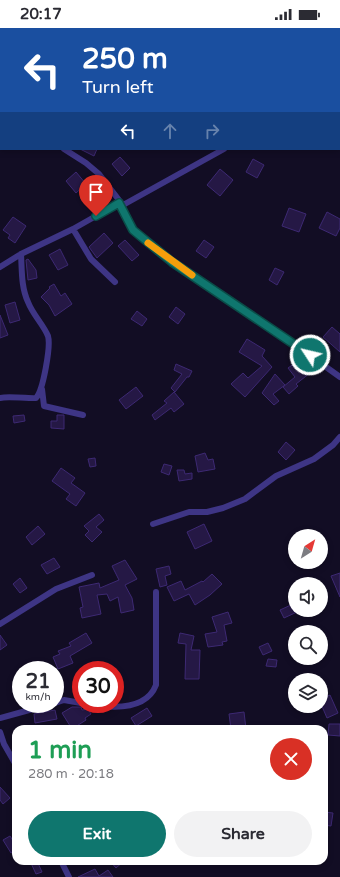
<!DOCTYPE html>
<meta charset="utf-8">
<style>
:root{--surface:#fff;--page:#f2f2f3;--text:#2b2b33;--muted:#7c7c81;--accent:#0f766e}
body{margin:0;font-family:"Varela Round",sans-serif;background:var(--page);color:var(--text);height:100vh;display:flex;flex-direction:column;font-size:15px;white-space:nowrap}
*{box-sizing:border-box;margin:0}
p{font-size:13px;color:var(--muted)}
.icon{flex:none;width:22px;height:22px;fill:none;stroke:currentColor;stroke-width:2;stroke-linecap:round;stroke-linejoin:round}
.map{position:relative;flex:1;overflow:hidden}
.details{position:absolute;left:12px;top:697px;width:316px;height:140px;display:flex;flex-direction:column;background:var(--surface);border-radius:12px;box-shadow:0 2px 6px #0003}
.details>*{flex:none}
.hud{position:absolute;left:0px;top:0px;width:340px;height:122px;box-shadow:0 2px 6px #0003;background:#1a4fa0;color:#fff;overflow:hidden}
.needle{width:26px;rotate:37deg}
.buttons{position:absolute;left:288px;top:501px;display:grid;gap:8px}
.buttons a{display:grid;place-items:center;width:40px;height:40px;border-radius:50%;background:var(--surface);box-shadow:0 2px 6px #0003;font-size:20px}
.speed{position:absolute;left:12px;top:633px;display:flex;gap:8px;font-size:20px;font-weight:700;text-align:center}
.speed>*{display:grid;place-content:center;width:52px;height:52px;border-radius:50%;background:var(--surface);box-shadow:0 2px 6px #0003;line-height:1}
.speed small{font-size:10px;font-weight:400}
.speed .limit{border:6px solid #d22;background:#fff;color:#111}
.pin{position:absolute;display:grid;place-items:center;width:34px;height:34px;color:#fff;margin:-41px -17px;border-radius:50% 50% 50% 0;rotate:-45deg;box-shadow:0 0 4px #0007}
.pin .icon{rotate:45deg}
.me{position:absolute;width:44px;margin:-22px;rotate:305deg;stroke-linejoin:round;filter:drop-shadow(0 0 3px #0008)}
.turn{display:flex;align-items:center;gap:14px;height:84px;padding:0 16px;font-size:18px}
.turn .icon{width:52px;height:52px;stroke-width:2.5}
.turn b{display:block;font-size:28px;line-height:34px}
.lanes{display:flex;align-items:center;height:38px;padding:0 16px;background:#0003;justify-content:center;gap:20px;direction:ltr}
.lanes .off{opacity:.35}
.round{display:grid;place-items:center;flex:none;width:42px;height:42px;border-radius:21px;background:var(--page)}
.overview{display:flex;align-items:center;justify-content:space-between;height:68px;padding:0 16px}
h1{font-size:24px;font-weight:700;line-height:30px;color:#1e9e55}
.button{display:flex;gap:8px;margin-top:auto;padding:8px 16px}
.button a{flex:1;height:46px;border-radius:24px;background:var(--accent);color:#fff;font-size:16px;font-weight:700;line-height:46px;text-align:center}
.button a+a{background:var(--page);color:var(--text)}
.status{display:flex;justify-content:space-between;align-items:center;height:28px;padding:0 20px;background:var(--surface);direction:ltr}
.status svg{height:11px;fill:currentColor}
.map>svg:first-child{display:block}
.building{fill:#251845;stroke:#3d2973}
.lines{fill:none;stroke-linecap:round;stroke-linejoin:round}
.minor{stroke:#3e3585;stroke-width:6}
.route-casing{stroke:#0a4d48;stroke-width:10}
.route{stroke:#0f766e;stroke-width:7}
.slow{stroke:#f59e0b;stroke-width:7}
</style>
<div class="status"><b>20:17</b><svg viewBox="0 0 49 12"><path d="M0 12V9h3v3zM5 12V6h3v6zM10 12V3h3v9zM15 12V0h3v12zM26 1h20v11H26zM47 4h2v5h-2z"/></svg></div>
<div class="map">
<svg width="340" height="849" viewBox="0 0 340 849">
<rect width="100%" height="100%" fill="#120d24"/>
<path class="building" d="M 80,121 L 97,121 L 94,128 Z
M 120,129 L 130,140 L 122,148 L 112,136 Z
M 253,131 L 264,137 L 257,150 L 246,144 Z
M 220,141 L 233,152 L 220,168 L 207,157 Z
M 76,144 L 86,156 L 76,165 L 66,153 Z
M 289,180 L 306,186 L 299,204 L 282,198 Z
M 327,184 L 340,191 L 340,200 L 336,208 L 319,200 Z
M 13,189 L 26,198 L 15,215 L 8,210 L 10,207 L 3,202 Z
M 104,205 L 113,215 L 97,230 L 89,219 Z
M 125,212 L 139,227 L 132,233 L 118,218 Z
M 204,212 L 214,219 L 206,230 L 196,223 Z
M 60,221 L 68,237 L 58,242 L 49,227 Z
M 28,231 L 36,242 L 37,250 L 28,252 L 26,232 Z
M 275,240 L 284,244 L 277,257 L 269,252 Z
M 54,256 L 61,268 L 65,265 L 72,276 L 55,288 L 49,277 L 41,269 L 50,260 L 49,259 Z
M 15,274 L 20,292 L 10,295 L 5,277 Z
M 176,279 L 185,286 L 178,296 L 169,289 Z
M 137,283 L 147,291 L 142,298 L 131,291 Z
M 0,287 L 8,307 L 0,310 Z
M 332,299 L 340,306 L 340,324 L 323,309 Z
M 247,311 L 265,322 L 262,328 L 272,339 L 245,369 L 231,356 L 243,345 L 248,350 L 262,338 L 239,324 Z
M 299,332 L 310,345 L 296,356 L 298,358 L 289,366 L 283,359 L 295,349 L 288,340 Z
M 176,336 L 192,343 L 189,349 L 187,349 L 175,364 L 171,360 L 182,346 L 174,342 Z
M 275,346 L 285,357 L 273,366 L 279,373 L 274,377 L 262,365 Z
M 136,359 L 143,368 L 126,381 L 119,372 Z
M 174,364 L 184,376 L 174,384 L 171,380 L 155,392 L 152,387 L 167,375 L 164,373 Z
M 24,387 L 25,393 L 14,395 L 13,388 Z
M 57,387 L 64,387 L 64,401 L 51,400 L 51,393 L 57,393 Z
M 286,414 L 295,422 L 286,432 L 278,424 Z
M 205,425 L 208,432 L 213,431 L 215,441 L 198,444 L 195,428 Z
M 95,430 L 96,438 L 90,439 L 88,431 Z
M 164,436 L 172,438 L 169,447 L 161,444 Z
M 61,440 L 75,450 L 71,455 L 85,465 L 76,478 L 66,471 L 70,466 L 52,453 Z
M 177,442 L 184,442 L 185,446 L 192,445 L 192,451 L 179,453 Z
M 99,486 L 104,492 L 96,499 L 102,504 L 92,514 L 85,507 L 89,503 L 84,498 Z
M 204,496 L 212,513 L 195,521 L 187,504 Z
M 38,498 L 45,506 L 32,517 L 26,509 Z
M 54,530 L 60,539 L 47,546 L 41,537 Z
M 125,532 L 137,551 L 125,557 L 132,570 L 134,582 L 121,585 L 118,569 L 110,573 L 107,566 L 97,567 L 101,586 L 82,590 L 80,580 L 83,579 L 79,559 L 99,555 L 100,560 L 119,552 L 112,538 Z
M 169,538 L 171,546 L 165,548 L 167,557 L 160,559 L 156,541 Z
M 340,545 L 340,569 L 331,548 Z
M 212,546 L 222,556 L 210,567 L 195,577 L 189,566 L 174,573 L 167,559 L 181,553 L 185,562 L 202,553 L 203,554 Z
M 20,550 L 27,560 L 20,565 L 13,556 Z
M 293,576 L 297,584 L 284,590 L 280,582 Z
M 228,584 L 232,595 L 224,597 L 227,613 L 222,614 L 223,617 L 208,619 L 205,606 L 217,604 L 212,589 Z
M 86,605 L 92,615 L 70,628 L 73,635 L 58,641 L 53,629 L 60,626 L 58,623 L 71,618 L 69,615 Z
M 180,605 L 194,608 L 191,622 L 200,622 L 199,651 L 185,651 L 186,616 L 178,615 Z
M 0,607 L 7,617 L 0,622 Z
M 268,615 L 272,623 L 263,627 L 259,619 Z
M 268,631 L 277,632 L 276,639 L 266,638 Z
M 330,667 L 338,685 L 327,690 L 321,676 L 321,671 Z
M 72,679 L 81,679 L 82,682 L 88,681 L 91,686 L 85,690 L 86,692 L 72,701 L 62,685 Z
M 147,680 L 152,688 L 136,698 L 131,690 Z
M 55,682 L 57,691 L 35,695 L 34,686 Z
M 244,684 L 246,701 L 231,701 L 229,686 Z
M 329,696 L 340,696 L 340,708 L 328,707 Z
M 0,759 L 10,770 L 3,776 L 0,772 Z
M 324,784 L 333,785 L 331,798 L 324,797 Z
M 10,808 L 16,817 L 16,822 L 11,825 L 3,812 Z
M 30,833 L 37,833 L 42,844 L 36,846 Z
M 110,833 L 124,833 L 116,840 Z
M 95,841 L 99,848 L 108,842 L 113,849 L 78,849 Z"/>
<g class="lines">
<path class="minor" d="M 339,79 L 340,78
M 0,84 L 1,84
M 64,121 L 86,135 L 99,146 L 122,176
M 119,175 L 133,202 L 150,217 L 172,234 L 266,296 L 340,349
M 73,201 L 91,231 L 115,254
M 0,239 L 21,226 L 73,201 L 119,175 L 123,177 L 224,121
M 42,361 L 44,378 L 83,387
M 0,370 C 8,368 34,371 36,370 C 43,363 51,318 48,308 C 43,296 33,287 28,274 C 21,259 22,242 21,226
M 153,496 L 189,484 L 207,484 L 223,480 L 245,471 L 276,448 L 314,431 L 333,417 L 340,409
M 0,596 L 56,561 L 92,547
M 55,675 L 64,672 L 81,675
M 88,676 C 110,680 146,683 156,657 L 156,564
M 0,690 L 51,676
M 0,704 L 4,716 L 16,737
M 61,833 L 69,849"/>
</g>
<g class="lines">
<g class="route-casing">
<path id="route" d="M 96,188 L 119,175 L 133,202 L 172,234 L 310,327"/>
</g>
<use href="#route" class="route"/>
<path class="slow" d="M 148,215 L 192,247"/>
</g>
</svg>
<div class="buttons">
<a><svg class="needle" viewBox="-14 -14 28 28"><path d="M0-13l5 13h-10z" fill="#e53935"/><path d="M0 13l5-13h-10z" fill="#7c7c81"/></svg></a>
<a><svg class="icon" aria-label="sound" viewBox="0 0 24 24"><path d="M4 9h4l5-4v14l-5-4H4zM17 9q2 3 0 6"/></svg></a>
<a><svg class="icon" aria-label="search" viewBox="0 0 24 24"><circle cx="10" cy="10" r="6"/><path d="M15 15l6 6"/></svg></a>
<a><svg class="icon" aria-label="layers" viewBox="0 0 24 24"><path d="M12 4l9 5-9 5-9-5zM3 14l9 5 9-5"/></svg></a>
</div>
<div class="speed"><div>21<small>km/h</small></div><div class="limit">30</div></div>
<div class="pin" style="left:96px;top:188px;background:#d93025"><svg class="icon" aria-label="arrive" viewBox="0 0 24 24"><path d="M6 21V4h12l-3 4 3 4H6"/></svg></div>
<svg class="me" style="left:310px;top:327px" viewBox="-20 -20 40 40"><circle r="17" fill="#0f766e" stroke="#fff" stroke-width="3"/><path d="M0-11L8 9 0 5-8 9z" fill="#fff"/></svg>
<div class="hud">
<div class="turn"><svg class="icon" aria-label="left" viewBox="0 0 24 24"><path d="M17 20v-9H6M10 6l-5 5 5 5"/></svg><div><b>250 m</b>Turn left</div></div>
<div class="lanes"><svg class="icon" aria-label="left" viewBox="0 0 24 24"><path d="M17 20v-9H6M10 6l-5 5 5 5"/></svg><svg class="icon off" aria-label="ahead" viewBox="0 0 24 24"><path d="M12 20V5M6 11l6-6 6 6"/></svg><svg class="icon off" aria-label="right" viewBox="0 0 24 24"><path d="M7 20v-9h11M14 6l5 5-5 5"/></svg></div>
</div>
<section class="details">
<div class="overview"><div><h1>1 min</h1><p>280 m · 20:18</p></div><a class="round" style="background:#d93025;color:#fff"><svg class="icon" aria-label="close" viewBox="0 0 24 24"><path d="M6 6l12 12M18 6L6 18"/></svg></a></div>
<div class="button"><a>Exit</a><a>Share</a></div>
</section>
</div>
